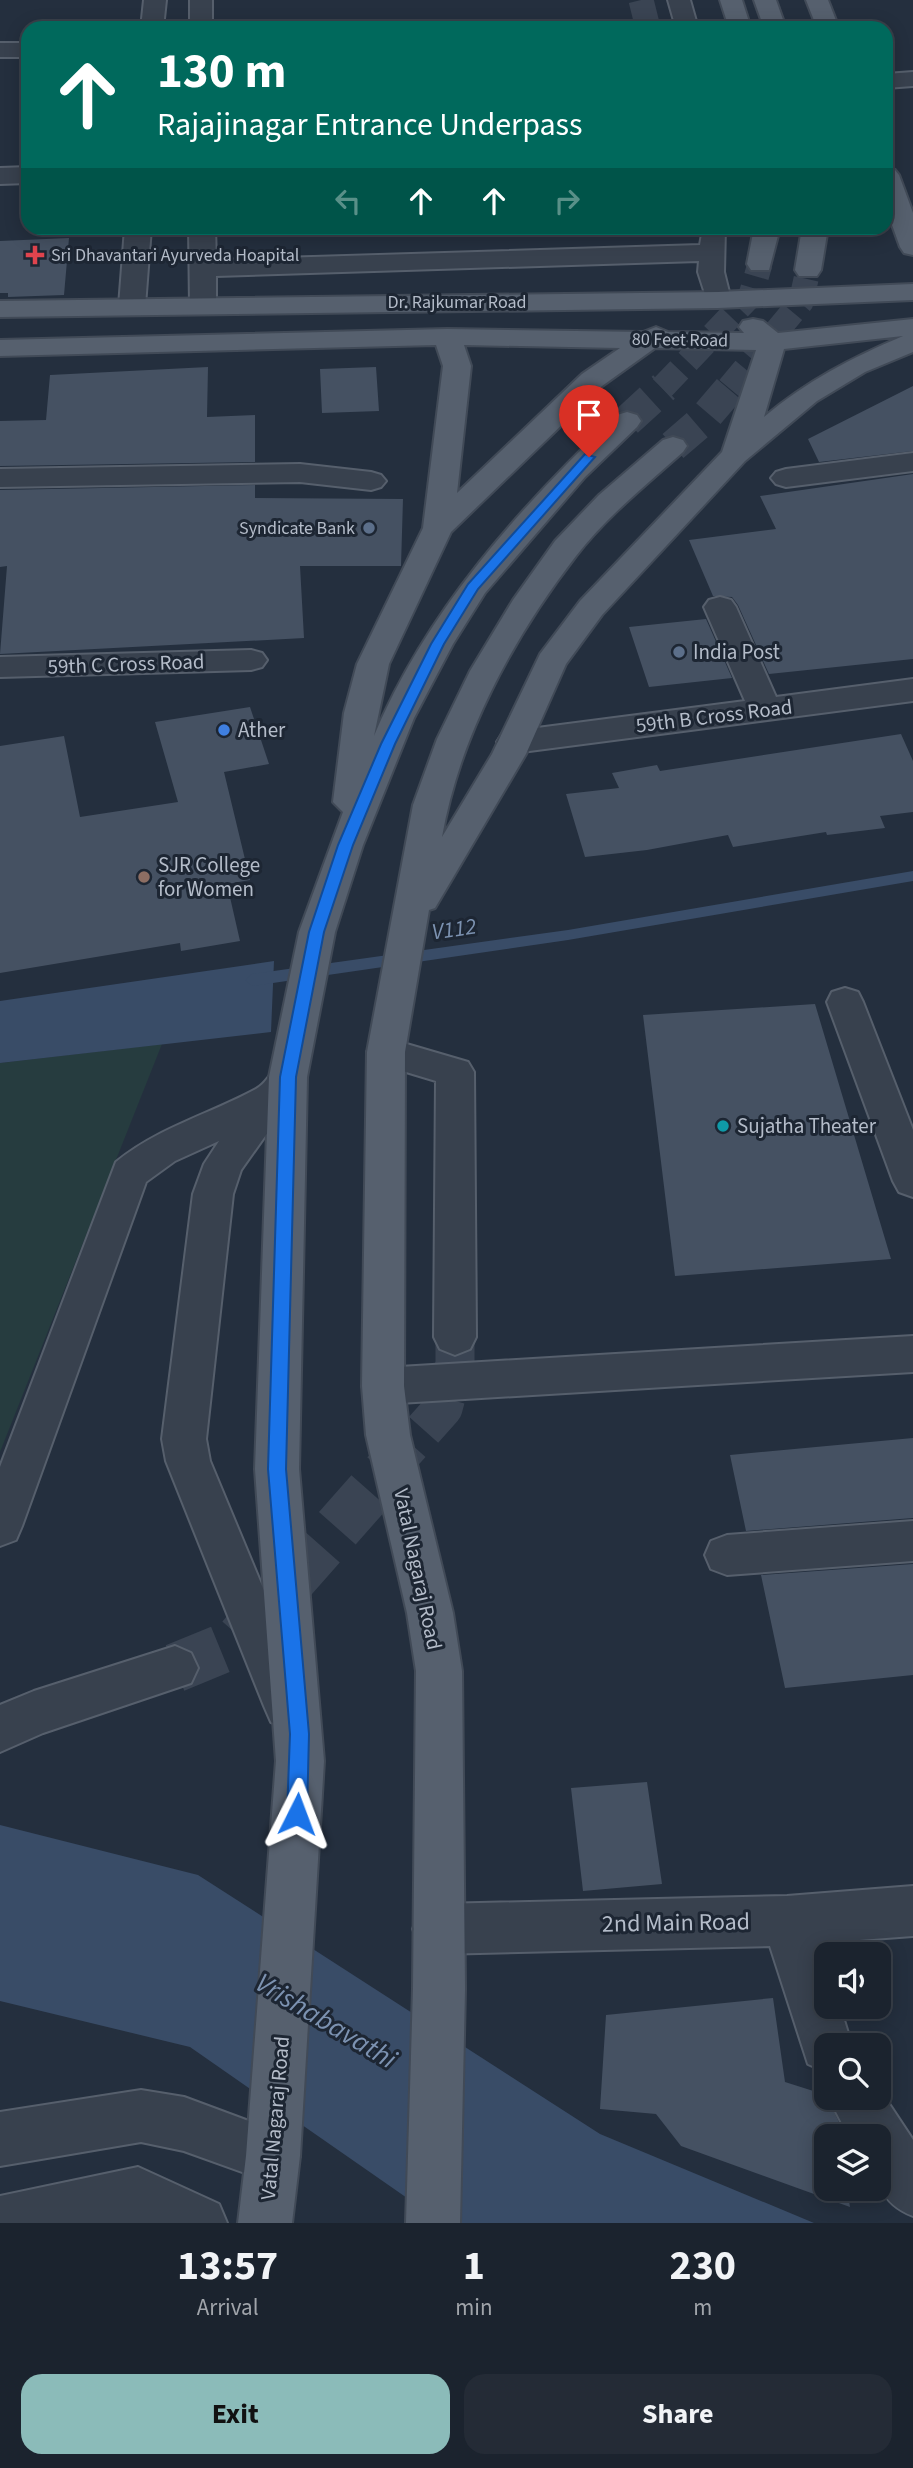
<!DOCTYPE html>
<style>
:root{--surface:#1b232e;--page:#242b36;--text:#f1f3f6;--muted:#a0a4aa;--line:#39404a;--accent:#8bbbb9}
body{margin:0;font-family:"Source Sans 3",sans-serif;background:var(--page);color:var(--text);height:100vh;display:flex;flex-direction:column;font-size:26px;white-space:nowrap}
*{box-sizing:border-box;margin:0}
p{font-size:23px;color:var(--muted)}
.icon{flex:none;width:38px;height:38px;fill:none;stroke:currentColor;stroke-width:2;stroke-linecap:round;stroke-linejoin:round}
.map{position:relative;height:2223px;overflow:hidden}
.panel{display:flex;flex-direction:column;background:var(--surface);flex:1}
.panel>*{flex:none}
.hud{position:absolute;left:21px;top:21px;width:872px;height:214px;border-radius:21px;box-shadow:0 4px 18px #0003,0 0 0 2px var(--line);background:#00695c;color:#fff;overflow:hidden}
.controls{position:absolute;left:814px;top:1942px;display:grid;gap:14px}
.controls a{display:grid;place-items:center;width:77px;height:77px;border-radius:14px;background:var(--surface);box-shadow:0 4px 18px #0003,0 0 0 2px var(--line);font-size:35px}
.pin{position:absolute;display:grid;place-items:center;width:60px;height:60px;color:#fff;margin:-72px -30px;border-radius:50% 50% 50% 0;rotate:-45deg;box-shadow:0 0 7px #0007}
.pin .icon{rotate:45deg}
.me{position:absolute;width:77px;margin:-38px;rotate:3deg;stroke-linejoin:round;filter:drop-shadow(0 0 5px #0008)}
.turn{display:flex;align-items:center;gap:24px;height:147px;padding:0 21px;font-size:32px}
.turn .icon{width:91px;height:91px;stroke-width:2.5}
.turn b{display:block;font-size:49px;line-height:60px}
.lanes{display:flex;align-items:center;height:66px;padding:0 21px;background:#0003;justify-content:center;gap:35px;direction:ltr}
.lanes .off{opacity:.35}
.eta{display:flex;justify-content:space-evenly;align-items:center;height:119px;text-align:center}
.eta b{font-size:42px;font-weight:700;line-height:49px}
.action{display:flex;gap:14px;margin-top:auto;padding:14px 21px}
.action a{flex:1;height:80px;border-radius:21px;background:var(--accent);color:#111;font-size:28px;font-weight:700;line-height:80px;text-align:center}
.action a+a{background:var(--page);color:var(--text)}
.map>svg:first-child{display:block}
.green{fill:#263c3f}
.water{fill:#394c67}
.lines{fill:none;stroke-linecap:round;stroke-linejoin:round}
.stream{fill:#394c67;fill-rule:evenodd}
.building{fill:#455162}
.minor-tunnel-far2{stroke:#3a4453;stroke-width:25;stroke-dasharray:25 12;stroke-linecap:butt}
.minor-tunnel-far1{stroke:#3a4453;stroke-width:39;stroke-dasharray:39 19;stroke-linecap:butt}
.minor-tunnel{stroke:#3a4453;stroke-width:49;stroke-dasharray:49 24;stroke-linecap:butt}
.major-tunnel-far1{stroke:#3a4453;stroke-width:25;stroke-dasharray:25 12;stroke-linecap:butt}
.major-tunnel{stroke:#3a4453;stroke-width:32;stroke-dasharray:32 16;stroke-linecap:butt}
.minor-casing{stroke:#565f6c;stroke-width:4}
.major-casing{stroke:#414a57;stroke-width:4}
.minor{fill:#38414e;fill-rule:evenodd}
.major{fill:#56606e;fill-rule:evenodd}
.route{fill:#1a73e8;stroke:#114b97;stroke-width:2}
.health-dot{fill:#e0444e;stroke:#1d2633;stroke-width:2.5}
.service-dot{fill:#5c6f8a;stroke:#1d2633;stroke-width:2.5}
.shop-dot{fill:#3f7fe0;stroke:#1d2633;stroke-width:2.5}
.education-dot{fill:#8d6e63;stroke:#1d2633;stroke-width:2.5}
.culture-dot{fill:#0f9aa8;stroke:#1d2633;stroke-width:2.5}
.labels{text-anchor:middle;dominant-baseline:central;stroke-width:6;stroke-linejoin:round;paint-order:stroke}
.far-poi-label{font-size:18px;fill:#b4bcc9;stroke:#1d2633;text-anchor:start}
.far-street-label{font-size:18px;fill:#b4bcc9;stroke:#1d2633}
.poi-label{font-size:21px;fill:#b4bcc9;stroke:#1d2633;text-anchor:start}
.street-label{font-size:21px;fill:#b4bcc9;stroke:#1d2633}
.water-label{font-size:23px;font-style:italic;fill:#7c92b1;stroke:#1d2633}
.near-street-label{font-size:24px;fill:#b4bcc9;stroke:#1d2633}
.near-water-label{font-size:28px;font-style:italic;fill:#7c92b1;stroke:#1d2633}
</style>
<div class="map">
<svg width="913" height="2223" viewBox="0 0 913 2223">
<rect width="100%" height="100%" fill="#242f3e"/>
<path class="green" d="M 162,1044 L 0,1452 L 0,1063 Z"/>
<path class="water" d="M 274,961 L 271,1032 L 0,1063 L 0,1001 Z
M 0,1825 L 198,1875 L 600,2134 L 814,2223 L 443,2223 L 190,2047 L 0,2001 Z"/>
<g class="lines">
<path class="stream" d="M 913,871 L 913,881 L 568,940 L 252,986 L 245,980 L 252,974 L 568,930 Z"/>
</g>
<path class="building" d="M 69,238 L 64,295 L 8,297 L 8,293 L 0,293 L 0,241 Z
M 208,367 L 207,417 L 255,415 L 255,462 L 0,466 L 0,421 L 46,420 L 50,375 Z
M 376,367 L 379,411 L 322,413 L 320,369 Z
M 913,386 L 913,451 L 819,462 L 808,439 Z
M 913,474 L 913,659 L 769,674 L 738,605 L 732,597 L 713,596 L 689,540 L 776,529 L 760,496 Z
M 255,485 L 255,498 L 403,499 L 401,566 L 300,566 L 304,638 L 0,654 L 7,566 L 0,567 L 0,490 Z
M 706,619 L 732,678 L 649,687 L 629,627 Z
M 250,707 L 269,764 L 224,772 L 250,880 L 227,884 L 240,941 L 181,951 L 180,943 L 0,973 L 0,746 L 64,736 L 80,817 L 178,802 L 155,722 Z
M 901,734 L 913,761 L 913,812 L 880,816 L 885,828 L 827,835 L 826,832 L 733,847 L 728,835 L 647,850 L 585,857 L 566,794 L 619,788 L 612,773 L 657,765 L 660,771 Z
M 815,1004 L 891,1259 L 675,1276 L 643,1015 Z
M 913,1438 L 913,1518 L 746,1531 L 730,1455 Z
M 913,1564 L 913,1675 L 785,1688 L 761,1575 Z
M 647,1782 L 662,1884 L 583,1891 L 571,1788 Z
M 773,1998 L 785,2082 L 826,2095 L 846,2137 L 826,2137 L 826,2189 L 847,2189 L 850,2207 L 681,2146 L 656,2114 L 600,2109 L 606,2015 Z"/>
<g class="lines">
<path class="minor-tunnel-far2" d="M 641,0 L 648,28"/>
<path class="minor-tunnel-far1" d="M 385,1473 L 443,1408 L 455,1364 L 455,1337"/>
<path class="minor-tunnel" d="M 175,1668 L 236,1643 L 387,1472"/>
<path class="major-tunnel-far1" d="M 662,388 L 751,295 L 760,264
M 729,388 L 801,302 L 808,270"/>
<path class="major-tunnel" d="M 627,421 L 664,387
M 673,446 L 702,421 L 731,387"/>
<g class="minor-casing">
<path id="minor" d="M 144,0 L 166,0 L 163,28 L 141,28 Z
M 190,0 L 212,0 L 212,28 L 190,28 Z
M 668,0 L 690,0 L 698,28 L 676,28 Z
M 0,43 L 28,43 L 28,57 L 0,57 Z
M 913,72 L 913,86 L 886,88 L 886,74 Z
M 28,167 L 28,183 L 0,184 L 0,168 Z
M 125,228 L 151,228 L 145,306 L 142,312 L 122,312 L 119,306 Z
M 189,228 L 215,228 L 216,260 L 700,245 L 703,228 L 725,228 L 724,272 L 731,300 L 727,306 L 709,306 L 698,272 L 699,261 L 216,276 L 216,305 L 213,311 L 193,311 L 190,305 Z
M 913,453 L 913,471 L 786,487 L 776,484 L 771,478 L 776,472 L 786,469 Z
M 300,464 L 371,472 L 381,475 L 386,481 L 381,487 L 371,490 L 300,482 L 0,487 L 0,469 Z
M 720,597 L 731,600 L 736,607 L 776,697 L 913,679 L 913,701 L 514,753 L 502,750 L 497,742 L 502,734 L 514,731 L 745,701 L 704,607 L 709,600 Z
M 251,650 L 262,653 L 267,660 L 262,667 L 251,670 L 0,677 L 0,657 Z
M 845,988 L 858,992 L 863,1002 L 913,1130 L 913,1197 L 899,1192 L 893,1181 L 827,1002 L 832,992 Z
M 386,1038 L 468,1062 L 474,1072 L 476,1337 L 470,1349 L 455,1355 L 440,1349 L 434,1337 L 436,1081 L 373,1062 L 367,1052 L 373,1042 Z
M 288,1062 L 301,1067 L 307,1077 L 241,1170 L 233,1194 L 206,1439 L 210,1461 L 312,1706 L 305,1722 L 288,1728 L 271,1722 L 264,1706 L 166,1461 L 162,1439 L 193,1194 L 204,1164 L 219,1141 L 175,1161 L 146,1182 L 22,1526 L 16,1540 L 0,1546 L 0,1467 L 116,1162 C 157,1128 210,1114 256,1089 C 270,1081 269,1069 288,1062 Z
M 913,1336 L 913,1372 L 383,1404 L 368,1399 L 362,1386 L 368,1373 L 383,1368 Z
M 913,1521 L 913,1561 L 727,1575 L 711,1569 L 705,1555 L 711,1541 L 727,1535 Z
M 175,1646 L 191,1653 L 198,1668 L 191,1683 L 43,1733 L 0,1752 L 0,1705 L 34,1691 Z
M 913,1886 L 913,1936 L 819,1943 L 826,1965 L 826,2007 L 840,2007 L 852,2046 L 826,2046 L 826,2072 L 808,2064 L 770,1946 L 438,1954 L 420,1947 L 413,1929 L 420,1911 L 438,1904 L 787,1896 Z
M 878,2087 L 913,2140 L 913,2216 C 873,2200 878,2174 878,2137 L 849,2137 L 829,2098 L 878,2098 Z
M 141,2090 L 184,2097 L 292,2137 L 300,2156 L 292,2175 L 273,2183 L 184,2151 L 141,2142 L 0,2166 L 0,2112 Z
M 138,2167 L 219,2204 L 227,2223 L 0,2223 L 0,2196 Z"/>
</g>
<g class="major-casing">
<path id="major" d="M 720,0 L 742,0 L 751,28 L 729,28 Z
M 754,0 L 776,0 L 786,28 L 764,28 Z
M 806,0 L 828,0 L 839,28 L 817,28 Z
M 886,167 L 895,170 L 899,175 L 913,213 L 913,255 L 904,253 L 900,247 L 886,208 Z
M 754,228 L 780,228 L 769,270 L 751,270 L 747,264 Z
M 802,228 L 828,228 L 821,270 L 817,276 L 799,276 L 795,270 Z
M 913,284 L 913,300 L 718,308 L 0,317 L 0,301 L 718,292 Z
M 753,319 L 763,321 L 778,333 L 913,319 L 913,352 L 865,372 L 817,401 L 745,461 L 602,615 L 566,664 L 526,754 L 435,908 L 429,910 L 405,1052 L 404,1386 L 410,1435 L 453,1613 L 462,1671 L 465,1989 L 460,2223 L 406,2223 L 413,1989 L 416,1671 L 407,1613 L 366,1435 L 362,1386 L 367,1052 L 413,805 L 437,739 L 470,671 L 513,600 L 555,541 L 599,495 L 663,440 L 673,437 L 683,440 L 687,446 L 683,452 C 646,485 606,517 576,556 C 514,636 459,737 442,837 L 492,754 L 540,654 L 580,601 L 722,452 L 756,350 L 655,348 L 602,386 L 451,532 L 389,664 L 374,736 C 427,610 519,508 617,415 L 627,412 L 637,415 L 641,421 L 637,427 L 585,477 L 485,593 L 453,644 L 414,718 L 363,845 L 335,932 L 307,1077 L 299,1469 L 324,1761 L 300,2156 L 292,2223 L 238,2223 L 246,2156 L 276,1761 L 255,1469 L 269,1077 L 299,932 L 343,812 L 333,802 L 344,713 L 357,664 L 423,528 L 443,366 L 436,345 L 0,356 L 0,340 L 447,329 L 643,332 L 656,327 L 668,332 L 744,333 L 739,327 L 743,321 ZM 903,336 C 851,358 807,381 764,417 L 784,349 ZM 464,345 L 620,348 L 582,374 L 457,493 L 471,366 Z"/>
</g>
<use href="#minor" class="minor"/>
<use href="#major" class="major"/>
</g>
<path class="route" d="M 585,454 L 595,457 L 478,589 L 444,644 L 395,744 L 353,845 L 324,932 L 296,1077 L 286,1469 L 309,1734 L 307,1814 L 304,1821 L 297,1824 L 290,1821 L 287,1814 L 290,1734 L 268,1469 L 280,1077 L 309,932 L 338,845 L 381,744 L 431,644 L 468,584 Z"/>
<path class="health-dot" d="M31.5 244.5h7v7h7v7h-7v7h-7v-7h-7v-7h7z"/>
<g class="service-dot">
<circle cx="369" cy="528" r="7"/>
<circle cx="679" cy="652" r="7"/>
</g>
<circle class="shop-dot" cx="224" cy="730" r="7"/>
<circle class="education-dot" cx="144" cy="877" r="7"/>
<circle class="culture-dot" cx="723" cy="1126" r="7"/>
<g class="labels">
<g class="far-poi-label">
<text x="51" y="255">Sri Dhavantari Ayurveda Hoapital</text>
<text x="355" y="528" text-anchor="end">Syndicate Bank</text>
</g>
<g class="far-street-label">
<text x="457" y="302">Dr. Rajkumar Road</text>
<text transform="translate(680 340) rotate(1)">80 Feet Road</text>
</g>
<g class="poi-label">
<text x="693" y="652">India Post</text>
<text x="238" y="730">Ather</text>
<text x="158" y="865">SJR College<tspan x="158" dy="24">for Women</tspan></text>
<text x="737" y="1126">Sujatha Theater</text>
</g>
<g class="street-label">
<text transform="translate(126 664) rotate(-2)">59th C Cross Road</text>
<text transform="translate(714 716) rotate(-7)">59th B Cross Road</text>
<text transform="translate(418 1569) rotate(78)">Vatal Nagaraj Road</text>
<text transform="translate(275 2118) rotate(-85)">Vatal Nagaraj Road</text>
</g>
<g class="water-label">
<text transform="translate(454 929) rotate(-8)">V112</text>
</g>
<g class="near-street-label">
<text transform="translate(676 1923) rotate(-1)">2nd Main Road</text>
</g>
<g class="near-water-label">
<text transform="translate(326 2021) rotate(31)">Vrishabavathi</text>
</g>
</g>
</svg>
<div class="controls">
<a><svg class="icon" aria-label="sound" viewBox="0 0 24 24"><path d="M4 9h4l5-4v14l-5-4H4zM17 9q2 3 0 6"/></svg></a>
<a><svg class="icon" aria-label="search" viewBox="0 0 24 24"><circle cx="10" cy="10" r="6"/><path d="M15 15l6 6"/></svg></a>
<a><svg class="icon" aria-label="layers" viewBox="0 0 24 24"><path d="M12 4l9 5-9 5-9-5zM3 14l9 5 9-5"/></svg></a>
</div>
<div class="pin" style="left:589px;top:457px;background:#d93025"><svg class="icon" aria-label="arrive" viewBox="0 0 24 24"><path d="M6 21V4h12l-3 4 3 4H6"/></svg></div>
<svg class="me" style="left:297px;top:1814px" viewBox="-20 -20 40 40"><path d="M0-17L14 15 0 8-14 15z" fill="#1a73e8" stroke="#fff" stroke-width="4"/></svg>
<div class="hud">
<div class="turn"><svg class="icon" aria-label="ahead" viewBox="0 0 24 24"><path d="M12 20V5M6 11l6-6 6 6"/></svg><div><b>130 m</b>Rajajinagar Entrance Underpass</div></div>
<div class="lanes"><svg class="icon off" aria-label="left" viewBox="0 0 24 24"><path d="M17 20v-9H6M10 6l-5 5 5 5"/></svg><svg class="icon" aria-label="ahead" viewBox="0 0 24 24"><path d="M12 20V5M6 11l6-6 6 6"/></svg><svg class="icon" aria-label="ahead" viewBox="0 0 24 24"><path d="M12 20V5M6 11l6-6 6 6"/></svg><svg class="icon off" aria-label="right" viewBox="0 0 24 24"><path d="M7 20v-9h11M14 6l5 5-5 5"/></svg></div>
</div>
</div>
<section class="panel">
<div class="eta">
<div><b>13:57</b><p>Arrival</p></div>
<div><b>1</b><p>min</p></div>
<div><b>230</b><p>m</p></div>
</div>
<div class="action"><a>Exit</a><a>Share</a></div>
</section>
